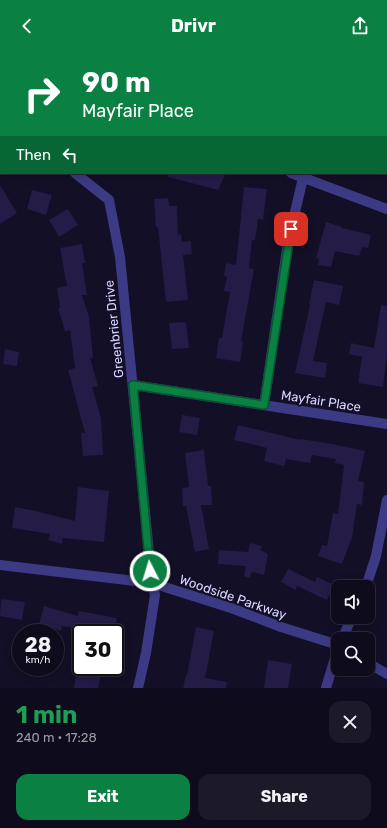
<!DOCTYPE html>
<meta charset="utf-8">
<style>
:root{--surface:#0e0b1c;--page:#1c1929;--text:#f1f3f6;--muted:#9b9ba3;--line:#2e2b3b;--accent:#0b8043}
body{margin:0;font-family:Rubik,sans-serif;background:var(--page);color:var(--text);height:100vh;display:flex;flex-direction:column;font-size:15px;white-space:nowrap}
*{box-sizing:border-box;margin:0}
p{font-size:13px;color:var(--muted)}
.icon{flex:none;width:22px;height:22px;fill:none;stroke:currentColor;stroke-width:2;stroke-linecap:round;stroke-linejoin:round}
.map{position:relative;height:636px;overflow:hidden}
.side{display:flex;flex-direction:column;background:var(--surface);flex:1}
.side>*{flex:none}
.guide{position:absolute;left:0px;top:0px;width:387px;height:122px;box-shadow:0 2px 10px #0003,0 0 0 1px var(--line);background:#0b8043;color:#fff;overflow:hidden}
.tools{position:absolute;left:331px;top:528px;display:grid;gap:8px}
.tools a{display:grid;place-items:center;width:44px;height:44px;border-radius:8px;background:var(--surface);box-shadow:0 2px 10px #0003,0 0 0 1px var(--line);font-size:20px}
.speed{position:absolute;left:12px;top:572px;display:flex;gap:8px;font-size:20px;font-weight:700;text-align:center}
.speed>*{display:grid;place-content:center;width:52px;height:52px;border-radius:50%;background:var(--surface);box-shadow:0 2px 10px #0003,0 0 0 1px var(--line);line-height:1}
.speed small{font-size:10px;font-weight:400}
.speed .limit{border:2px solid #111;border-radius:6px;background:#fff;color:#111}
.pin{position:absolute;display:grid;place-items:center;width:34px;height:34px;color:#fff;margin:-17px;border-radius:8px;box-shadow:0 2px 6px #0006}
.me{position:absolute;width:44px;margin:-22px;rotate:355deg;stroke-linejoin:round;filter:drop-shadow(0 0 3px #0008)}
.turn{display:flex;align-items:center;gap:14px;height:84px;padding:0 16px;font-size:18px}
.turn .icon{width:52px;height:52px;stroke-width:2.5}
.turn b{display:block;font-size:28px;line-height:34px}
.then{display:flex;align-items:center;height:38px;padding:0 16px;background:#0003;gap:8px;font-size:15px}
.round{display:grid;place-items:center;flex:none;width:42px;height:42px;border-radius:12px;background:var(--page)}
.summary{display:flex;align-items:center;justify-content:space-between;height:68px;padding:0 16px}
h1{font-size:24px;font-weight:700;line-height:30px;color:#1e9e55}
.button{display:flex;gap:8px;margin-top:auto;padding:8px 16px}
.button a{flex:1;height:46px;border-radius:12px;background:var(--accent);color:#fff;font-size:16px;font-weight:700;line-height:46px;text-align:center}
.button a+a{background:var(--page);color:var(--text)}
header{display:flex;justify-content:space-between;align-items:center;height:52px;padding:0 16px;background:var(--accent);color:#fff;font-size:18px;font-weight:700}
.map>svg:first-child{display:block}
.building{fill:#241b47}
.lines{fill:none;stroke-linecap:round;stroke-linejoin:round}
.street{stroke:#3d3a85;stroke-width:10}
.secondary{stroke:#6f6bff;stroke-width:10}
.route-casing{stroke:#07532c;stroke-width:10}
.route{stroke:#0b8043;stroke-width:7}
.labels{text-anchor:middle;dominant-baseline:central;stroke-width:4;stroke-linejoin:round;paint-order:stroke}
.street-label{font-size:13px;fill:#d9d4ff;stroke:#130f26}
</style>
<header><svg class="icon" aria-label="back" viewBox="0 0 24 24"><path d="M15 5l-7 7 7 7"/></svg>Drivr<svg class="icon" aria-label="share" viewBox="0 0 24 24"><path d="M12 15V3M7 8l5-5 5 5M5 13v7h14v-7"/></svg></header>
<div class="map">
<svg width="387" height="636" viewBox="0 0 387 636">
<rect width="100%" height="100%" fill="#130f26"/>
<path class="building" d="M 168,121 L 226,121 L 218,138 L 168,125 Z
M 0,133 L 17,161 L 0,172 Z
M 244,135 L 267,137 L 263,168 L 258,167 L 255,189 L 252,188 L 249,216 L 254,217 L 241,289 L 243,290 L 240,310 L 216,306 L 219,286 L 222,286 L 230,240 L 224,239 L 227,225 L 224,224 L 226,211 L 236,213 Z
M 32,138 L 52,143 L 46,163 L 27,157 Z
M 168,146 L 169,154 L 177,154 L 178,183 L 181,182 L 182,190 L 191,189 L 192,202 L 183,203 L 188,248 L 166,250 L 158,175 L 156,175 L 154,147 Z
M 68,157 L 78,173 L 59,185 L 49,168 Z
M 326,170 L 342,175 L 342,176 L 371,183 L 368,196 L 362,195 L 359,204 L 335,199 L 331,215 L 318,213 L 319,207 L 316,206 Z
M 82,192 L 85,211 L 82,211 L 87,243 L 82,243 L 89,265 L 93,306 L 90,306 L 98,334 L 92,335 L 101,366 L 103,403 L 83,404 L 81,381 L 85,381 L 68,318 L 75,316 L 70,278 L 65,280 L 58,256 L 60,256 L 57,236 L 67,234 L 60,196 Z
M 314,228 L 343,234 L 339,253 L 326,250 L 313,309 L 327,311 L 325,326 L 295,321 L 310,253 L 309,253 Z
M 381,253 L 387,254 L 387,301 L 383,335 L 358,331 L 362,305 L 349,302 L 351,291 L 374,296 Z
M 186,270 L 189,296 L 172,297 L 169,271 Z
M 5,297 L 19,300 L 17,314 L 3,312 Z
M 182,363 L 200,366 L 197,383 L 179,380 Z
M 238,373 L 300,388 L 301,387 L 332,392 L 365,399 L 358,429 L 364,430 L 362,453 L 357,452 L 352,485 L 342,512 L 318,504 L 322,493 L 327,494 L 333,461 L 338,462 L 344,413 L 335,411 L 336,407 L 312,403 L 310,411 L 286,407 L 284,414 L 264,409 L 267,396 L 234,388 Z
M 204,398 L 208,434 L 211,434 L 212,453 L 201,453 L 209,497 L 195,500 L 186,454 L 183,454 L 182,436 L 189,435 L 185,401 Z
M 78,435 L 109,439 L 104,490 L 63,486 L 62,492 L 48,488 L 50,482 L 12,476 L 15,455 L 31,458 L 75,469 Z
M 250,491 L 262,494 L 260,498 L 268,502 L 264,523 L 252,520 L 249,526 L 244,524 L 246,514 L 218,512 L 219,498 L 248,500 Z
M 288,517 L 315,530 L 317,525 L 334,533 L 327,548 L 297,534 L 296,538 L 281,530 Z
M 1,547 L 25,550 L 22,568 L 0,564 Z
M 44,554 L 78,564 L 79,559 L 117,566 L 114,581 L 102,581 L 62,574 L 61,579 L 39,572 Z
M 196,575 L 214,579 L 205,626 L 227,630 L 226,636 L 183,636 L 186,623 L 187,623 Z
M 268,608 L 292,612 L 288,636 L 264,636 Z
M 77,615 L 102,615 L 98,636 L 74,636 Z"/>
<g class="lines">
<path class="street" d="M 75,121 L 109,148 L 120,205 L 152,531 L 155,543 L 146,601 L 138,636
M 291,121 L 387,157
M 133,333 L 387,372
M 264,353 L 288,190 L 303,126
M 0,513 L 152,531 L 231,556 L 281,575 L 338,593
M 366,535 L 376,504 L 387,448
M 342,587 L 352,565
M 368,611 L 387,622
M 326,636 L 338,596"/>
<path class="secondary" d="M 96,1 L 97,0
M 0,96 L 1,95"/>
</g>
<g class="lines">
<g class="route-casing">
<path id="route" d="M 150,519 L 133,333 L 264,353 L 291,177"/>
</g>
<use href="#route" class="route"/>
</g>
<g class="labels">
<g class="street-label">
<text transform="translate(114 277) rotate(-96)">Greenbrier Drive</text>
<text transform="translate(321 349) rotate(9)">Mayfair Place</text>
<text transform="translate(233 545) rotate(19)">Woodside Parkway</text>
</g>
</g>
</svg>
<div class="tools">
<a><svg class="icon" aria-label="sound" viewBox="0 0 24 24"><path d="M4 9h4l5-4v14l-5-4H4zM17 9q2 3 0 6"/></svg></a>
<a><svg class="icon" aria-label="search" viewBox="0 0 24 24"><circle cx="10" cy="10" r="6"/><path d="M15 15l6 6"/></svg></a>
</div>
<div class="speed"><div>28<small>km/h</small></div><div class="limit">30</div></div>
<div class="pin" style="left:291px;top:177px;background:#d93025"><svg class="icon" aria-label="arrive" viewBox="0 0 24 24"><path d="M6 21V4h12l-3 4 3 4H6"/></svg></div>
<svg class="me" style="left:150px;top:519px" viewBox="-20 -20 40 40"><circle r="17" fill="#0b8043" stroke="#fff" stroke-width="3"/><path d="M0-11L8 9 0 5-8 9z" fill="#fff"/></svg>
<div class="guide">
<div class="turn"><svg class="icon" aria-label="right" viewBox="0 0 24 24"><path d="M7 20v-9h11M14 6l5 5-5 5"/></svg><div><b>90 m</b>Mayfair Place</div></div>
<div class="then">Then<svg class="icon" aria-label="left" viewBox="0 0 24 24"><path d="M17 20v-9H6M10 6l-5 5 5 5"/></svg></div>
</div>
</div>
<section class="side">
<div class="summary"><div><h1>1 min</h1><p>240 m · 17:28</p></div><a class="round"><svg class="icon" aria-label="close" viewBox="0 0 24 24"><path d="M6 6l12 12M18 6L6 18"/></svg></a></div>
<div class="button"><a>Exit</a><a>Share</a></div>
</section>
